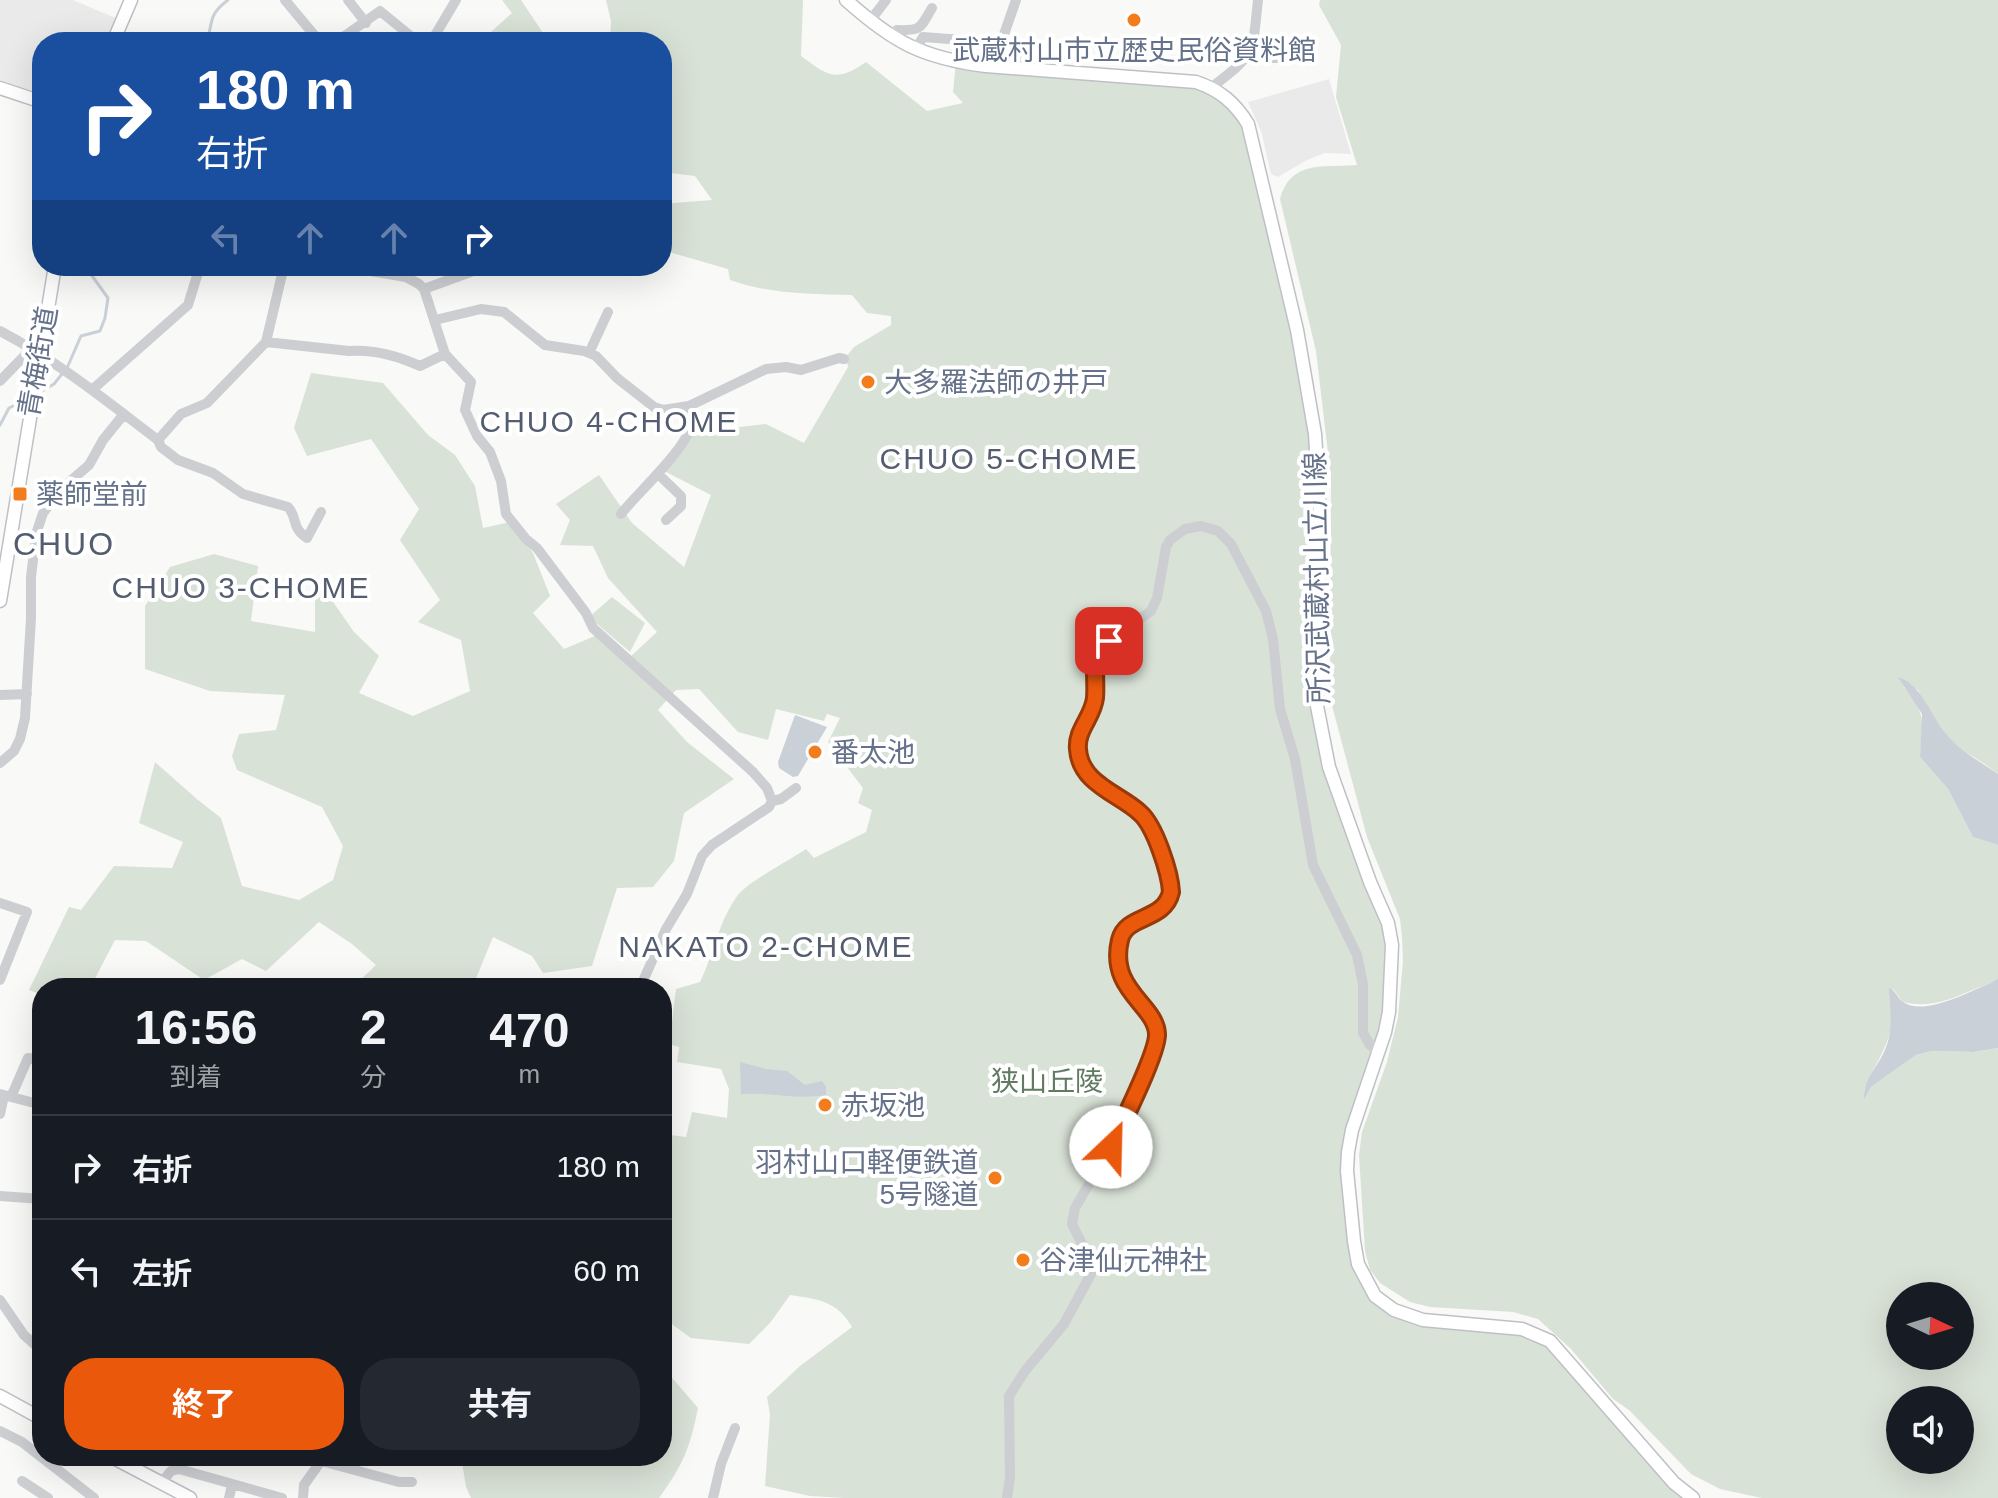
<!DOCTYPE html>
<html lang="ja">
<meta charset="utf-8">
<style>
:root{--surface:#171b24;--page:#242831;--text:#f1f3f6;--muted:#9ea1a6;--line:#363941;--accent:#ea580c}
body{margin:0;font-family:Arial,"Noto Sans JP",sans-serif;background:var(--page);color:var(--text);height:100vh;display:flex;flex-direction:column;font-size:30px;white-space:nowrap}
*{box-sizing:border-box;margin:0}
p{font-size:26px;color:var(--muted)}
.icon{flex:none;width:44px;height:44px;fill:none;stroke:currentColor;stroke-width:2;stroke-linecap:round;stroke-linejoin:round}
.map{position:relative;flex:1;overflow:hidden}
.side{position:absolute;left:32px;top:978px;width:640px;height:488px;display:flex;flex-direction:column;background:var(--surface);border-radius:32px;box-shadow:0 8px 32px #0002}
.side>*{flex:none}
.guide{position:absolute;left:32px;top:32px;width:640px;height:244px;border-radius:32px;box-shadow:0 8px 32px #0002;background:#1a4fa0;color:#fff;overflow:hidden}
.needle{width:52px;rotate:94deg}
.fabs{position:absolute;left:1886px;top:1282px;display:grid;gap:16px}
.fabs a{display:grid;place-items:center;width:88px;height:88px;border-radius:50%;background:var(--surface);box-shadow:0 8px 32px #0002;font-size:40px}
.pin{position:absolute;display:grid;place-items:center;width:68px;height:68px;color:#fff;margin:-34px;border-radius:16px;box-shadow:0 4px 12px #0006}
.me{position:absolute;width:88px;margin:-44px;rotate:24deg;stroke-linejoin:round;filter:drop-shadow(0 0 6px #0008)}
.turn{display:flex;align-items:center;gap:28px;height:168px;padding:0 32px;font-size:36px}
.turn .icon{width:104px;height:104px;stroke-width:2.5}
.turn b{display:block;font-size:56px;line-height:68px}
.lanes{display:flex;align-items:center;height:76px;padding:0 32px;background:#0003;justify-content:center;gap:40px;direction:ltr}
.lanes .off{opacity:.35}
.eta{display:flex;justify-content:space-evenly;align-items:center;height:136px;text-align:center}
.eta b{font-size:48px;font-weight:700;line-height:56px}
.action{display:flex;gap:16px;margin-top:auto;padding:16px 32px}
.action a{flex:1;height:92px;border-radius:32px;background:var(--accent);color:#fff;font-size:32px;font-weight:700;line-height:92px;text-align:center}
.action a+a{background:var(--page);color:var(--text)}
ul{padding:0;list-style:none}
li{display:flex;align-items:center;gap:24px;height:104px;padding:0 32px;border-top:2px solid var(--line)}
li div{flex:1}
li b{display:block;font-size:30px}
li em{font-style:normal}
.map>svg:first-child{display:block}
.built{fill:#eaeaea}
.green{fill:#d9e2d7;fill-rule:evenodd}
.water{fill:#c9d0d7}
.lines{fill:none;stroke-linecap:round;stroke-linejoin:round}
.stream{stroke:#c9d0d7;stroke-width:3}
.major-casing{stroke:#bec0c5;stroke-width:15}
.minor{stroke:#ccced2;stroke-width:10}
.major{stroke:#fff;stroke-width:12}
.route-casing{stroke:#983908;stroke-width:20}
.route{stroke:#ea580c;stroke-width:14}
.poi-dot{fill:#f37d1d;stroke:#fff;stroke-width:3}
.labels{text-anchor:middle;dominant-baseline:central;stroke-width:8;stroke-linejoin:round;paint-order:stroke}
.poi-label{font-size:28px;fill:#65728a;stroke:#fff;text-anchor:start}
.street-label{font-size:28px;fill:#65728a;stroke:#fff}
.park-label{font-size:28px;fill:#617b61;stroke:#fff}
.neighbourhood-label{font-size:30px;letter-spacing:2px;fill:#545d6f;stroke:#fff}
.quarter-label{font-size:32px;letter-spacing:2px;fill:#545d6f;stroke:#fff}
</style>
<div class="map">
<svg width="1998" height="1498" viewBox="0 0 1998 1498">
<rect width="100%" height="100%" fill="#f9f9f7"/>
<path class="built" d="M 0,0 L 73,0 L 118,19 L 107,42 L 42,42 L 42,94 L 0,80 Z
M 1329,79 L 1351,154 L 1325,153 L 1307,160 L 1278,177 L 1271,174 L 1261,131 L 1248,102 Z"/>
<path class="green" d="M 502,0 L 521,0 L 545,36 L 542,42 L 480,42 L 512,13 Z
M 606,0 L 803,0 L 801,56 C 828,76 836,83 866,62 L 927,111 L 963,103 L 953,92 L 956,62 L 1196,82 L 1240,111 L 1315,434 L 1317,706 L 1330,767 L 1388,923 L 1389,1012 L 1348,1152 L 1365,1282 L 1394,1310 L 1536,1333 L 1693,1498 L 844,1498 L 810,1496 L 765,1486 L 770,1414 L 767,1397 L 800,1366 L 852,1327 C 837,1301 818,1299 790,1295 L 770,1323 L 749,1344 L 691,1338 L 662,1317 L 662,1134 L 686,1137 L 692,1112 L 727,1118 L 729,1089 L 721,1069 L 677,1062 L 679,1047 L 662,1042 L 662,1024 L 672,1022 L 676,989 L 700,982 C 714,954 718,922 738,895 C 748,882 790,860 806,849 L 814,858 L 866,832 L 872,810 L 858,803 L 863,788 L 828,742 L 840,718 L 827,714 L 824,721 L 776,709 L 768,740 L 738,732 L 699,689 L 676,690 L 658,710 L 687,742 L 734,779 L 684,813 L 674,861 L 653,887 L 617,888 L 592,966 L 543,973 L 532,956 L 493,937 L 472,988 L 352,988 L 376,965 L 352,944 L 319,922 L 266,971 L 242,959 L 204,980 L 146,941 L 115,940 L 90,988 L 42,988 L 42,995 L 29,990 L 69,907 L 81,910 L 114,866 L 172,868 L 183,842 L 139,823 L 155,762 L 198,800 L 221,818 L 242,886 L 299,900 L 333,880 L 343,846 L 322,807 L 237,770 L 232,756 L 239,734 L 276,730 L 285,695 L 210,691 L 145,669 L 145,606 L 170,567 L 214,554 L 258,566 L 251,621 L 315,632 L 315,598 L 329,596 L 354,632 L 379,656 L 359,693 L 413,716 L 470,691 L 461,640 L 418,622 L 440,600 L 400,540 L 419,509 L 371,439 L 307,456 L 294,428 L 311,373 L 383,383 L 428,435 L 455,455 L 475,486 L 483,528 L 510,522 L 533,553 L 550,596 L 533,613 L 564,649 L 595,636 L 629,658 L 657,632 L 608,578 L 593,546 L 560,545 L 570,520 L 556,504 L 599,475 L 632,523 L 684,567 L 711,495 L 664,471 L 695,432 L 766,424 L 804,443 L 848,367 L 846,357 L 854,347 L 891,325 L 891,316 L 867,313 L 852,295 C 809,294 770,294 730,280 L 728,269 L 669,252 L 662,204 L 712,200 L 695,176 L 662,172 L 662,42 L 610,42 L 611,21 Z
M 1320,0 L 1998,0 L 1998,774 C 1986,764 1973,757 1960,748 C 1941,734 1929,710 1918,690 L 1903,686 C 1928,715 1922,721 1920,757 L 1948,789 L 1973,837 L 1998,845 L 1998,978 L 1991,983 C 1959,994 1938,1010 1903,1002 L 1893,989 C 1890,1003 1894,1016 1891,1029 C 1886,1051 1872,1069 1864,1090 L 1864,1097 L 1871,1087 L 1916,1055 L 1932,1051 L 1973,1052 L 1998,1048 L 1998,1498 L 1762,1498 L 1720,1489 L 1691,1474 L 1629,1410 L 1613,1399 L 1571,1349 L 1538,1319 L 1513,1312 L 1430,1307 L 1410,1302 L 1380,1283 L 1370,1270 L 1365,1251 L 1359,1155 L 1362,1132 L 1387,1062 L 1398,1017 L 1403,961 L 1402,937 L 1400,919 L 1367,837 L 1330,698 L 1331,478 L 1316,351 L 1280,199 C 1291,159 1324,168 1357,165 L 1336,97 L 1341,45 L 1319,5 ZM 1900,1296 L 1960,1296 L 1960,1356 L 1900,1356 ZM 1900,1400 L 1960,1400 L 1960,1460 L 1900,1460 Z
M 612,597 L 645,623 L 630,652 L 589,617 Z
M 662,1366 L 698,1408 C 690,1448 683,1465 659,1498 L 471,1498 L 466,1487 L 461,1456 L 662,1456 Z"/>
<path class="water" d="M 1898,677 C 1923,685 1930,716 1947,735 C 1960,751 1981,762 1998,774 L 1998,845 L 1973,837 L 1948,789 L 1920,757 L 1922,714 Z
M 795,715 L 827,727 L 798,776 L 793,777 L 779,768 L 778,762 Z
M 1998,978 L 1998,1048 L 1973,1052 L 1932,1051 L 1916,1055 L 1871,1087 L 1864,1099 C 1863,1080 1876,1069 1884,1052 C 1894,1031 1890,1011 1889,988 C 1896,991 1897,997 1903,1002 C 1924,1017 1970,991 1991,983 Z
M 740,1062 L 766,1069 L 787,1071 L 805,1085 L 822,1081 L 826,1087 L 826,1095 C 799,1100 770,1092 741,1094 Z"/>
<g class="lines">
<path class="stream" d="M 207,42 C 213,21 208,15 228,0
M 67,368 L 81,336 L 100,331 L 105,318 L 108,298 L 85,266
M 37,394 L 54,384 L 62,374
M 0,425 L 9,408 L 30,398"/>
<g class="major-casing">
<path id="major" d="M 846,0 C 893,42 922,58 986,66 L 1196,82 C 1220,90 1235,103 1248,124 L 1297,330 L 1315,434 L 1320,513 L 1317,706 L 1329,767 L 1370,882 L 1388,923 L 1392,945 L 1389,1012 L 1385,1032 L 1352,1130 L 1348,1152 L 1347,1171 L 1354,1241 L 1358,1264 L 1375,1296 L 1394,1310 L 1423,1320 L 1522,1329 L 1550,1341 L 1674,1483 L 1693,1498
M 113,42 L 131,0
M 0,88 L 42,102
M 0,601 L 55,266
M 0,1396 L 42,1419
M 110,1456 L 190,1498"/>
</g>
<path class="minor" d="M 285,0 L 320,42
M 348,0 L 366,23
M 870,21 L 886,0
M 892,38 L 897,30 C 922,31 920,28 932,8
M 336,42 L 380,11 L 418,42
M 431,42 L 456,0
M 1001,43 L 1020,50 L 1018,68
M 916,49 L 923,37 L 1001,43 L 1016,0
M 1248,58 L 1286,58 L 1304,54 L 1312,41
M 1212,87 C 1256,53 1252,55 1258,0
M 341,266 L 406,277 L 419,284 L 424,289 L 445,354 L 471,382 L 465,410 L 477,436 L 490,452 L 501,481 L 506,514 L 526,539 L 537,548 L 586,613 L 593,628 L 753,772 L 767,788 L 772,801
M 424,289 L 487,266
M 435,320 L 481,309 L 504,312 L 545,345 L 584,351 L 596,356 L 617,378 L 654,407 L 663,410 L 689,406 L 766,369 L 786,367 L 801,370 L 839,358 L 844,359
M 0,331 C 59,362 105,400 158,440 L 161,447 L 178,460 L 213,473 L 243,494 L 288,507 C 298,518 291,528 307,538 L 321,512
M 266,342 L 349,351 C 374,349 398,356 420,366 L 445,354
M 589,353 L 608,312
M 0,381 L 32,348
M 93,389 L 188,305 L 200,266
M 158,440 L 181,414 L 207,403 L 266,342 L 284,266
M 658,474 L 681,496 L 681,506 L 666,520
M 621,514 C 636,494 693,444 692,419 C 692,417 690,408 689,406
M 0,695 L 27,694
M 0,763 L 14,751 L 20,739 L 25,718 L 31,618 L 31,577 L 36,534 L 43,513 L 61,489 L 89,465 L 103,440 L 124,414
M 0,903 L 27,912 L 0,980
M 640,988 L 666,929 L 687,894 L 702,856 L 712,845 L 769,807 L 772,801 L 781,799 L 796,788
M 0,1094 L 42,1105
M 11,1097 L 28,1058 L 42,1059
M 0,1114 L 4,1096
M 0,1196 L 42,1199
M 0,1300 L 24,1335 L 42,1351
M 0,1431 L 22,1442 L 94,1498
M 304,1456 L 319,1464
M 321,1461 L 399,1482 L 412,1482
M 22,1481 L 48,1498
M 161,1483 L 171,1471 L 179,1469 L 282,1498
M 229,1498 L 232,1485
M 303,1498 L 304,1485 L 323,1458
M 713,1498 L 721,1464 L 735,1428
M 1007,1498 L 1010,1477 L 1009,1396 L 1025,1371 L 1064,1324 L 1091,1274 L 1090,1260 L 1072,1224 L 1075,1208 L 1118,1134 L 1158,1036 C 1154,1002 1108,990 1120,940 C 1127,911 1173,925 1170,884 L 1146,819 L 1097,783 L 1084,769 L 1078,751 L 1079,734 L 1095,699 L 1093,672 L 1097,655 L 1109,641 L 1151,611 L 1157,598 L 1166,547 L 1170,540 L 1185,529 L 1201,526 L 1218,531 L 1231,544 L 1266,611 L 1273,639 L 1280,709 L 1295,759 L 1313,865 L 1357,955 L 1363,984 L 1363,1033 L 1370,1045 L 1379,1051"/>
<use href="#major" class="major"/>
</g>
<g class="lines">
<g class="route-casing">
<path id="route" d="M 1109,641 C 1089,658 1097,675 1095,698 C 1093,717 1076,730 1078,749 C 1080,784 1120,794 1140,813 C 1155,826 1170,873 1171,892 C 1164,922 1126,914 1120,940 C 1108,990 1156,1005 1157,1034 C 1158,1052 1121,1126 1111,1147"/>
</g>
<use href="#route" class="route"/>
</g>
<g class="poi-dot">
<circle cx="1134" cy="20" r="8"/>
<circle cx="868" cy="382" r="8"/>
<rect x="12" y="486" width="16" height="16" rx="4"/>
<circle cx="815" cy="752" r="8"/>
<circle cx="825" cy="1105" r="8"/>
<circle cx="995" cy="1178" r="8"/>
<circle cx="1023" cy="1260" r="8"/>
</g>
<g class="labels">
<g class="poi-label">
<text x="1134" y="50" text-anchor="middle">武蔵村山市立歴史民俗資料館</text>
<text x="884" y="382">大多羅法師の井戸</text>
<text x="36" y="494">薬師堂前</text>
<text x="831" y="752">番太池</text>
<text x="841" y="1105">赤坂池</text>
<text x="979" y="1162" text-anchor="end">羽村山口軽便鉄道<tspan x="979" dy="32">5号隧道</tspan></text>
<text x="1039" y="1260">谷津仙元神社</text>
</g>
<g class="street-label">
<text transform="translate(38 362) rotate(-80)">青梅街道</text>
<text transform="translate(1317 578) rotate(-91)">所沢武蔵村山立川線</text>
</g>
<g class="park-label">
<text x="1047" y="1081">狭山丘陵</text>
</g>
<g class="neighbourhood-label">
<text x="609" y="421">CHUO 4-CHOME</text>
<text x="1009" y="458">CHUO 5-CHOME</text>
<text x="241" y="587">CHUO 3-CHOME</text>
<text x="766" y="946">NAKATO 2-CHOME</text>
</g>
<g class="quarter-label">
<text x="64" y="544">CHUO</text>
</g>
</g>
</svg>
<div class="fabs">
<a><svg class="needle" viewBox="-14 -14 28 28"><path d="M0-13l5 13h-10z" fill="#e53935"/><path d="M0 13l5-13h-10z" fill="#9ea1a6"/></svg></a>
<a><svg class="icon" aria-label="sound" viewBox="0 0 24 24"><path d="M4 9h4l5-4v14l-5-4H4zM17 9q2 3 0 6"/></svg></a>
</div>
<div class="pin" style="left:1109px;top:641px;background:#d93025"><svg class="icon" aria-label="arrive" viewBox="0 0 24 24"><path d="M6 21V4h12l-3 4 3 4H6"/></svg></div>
<svg class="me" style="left:1111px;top:1147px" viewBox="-20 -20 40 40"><circle r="19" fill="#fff"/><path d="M0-13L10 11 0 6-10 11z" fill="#ea580c"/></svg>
<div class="guide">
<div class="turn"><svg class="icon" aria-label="right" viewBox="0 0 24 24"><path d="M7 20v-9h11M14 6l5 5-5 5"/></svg><div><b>180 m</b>右折</div></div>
<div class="lanes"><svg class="icon off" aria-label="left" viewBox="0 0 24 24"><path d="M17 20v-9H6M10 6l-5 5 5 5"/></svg><svg class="icon off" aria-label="ahead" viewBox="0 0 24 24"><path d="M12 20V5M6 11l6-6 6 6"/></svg><svg class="icon off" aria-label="ahead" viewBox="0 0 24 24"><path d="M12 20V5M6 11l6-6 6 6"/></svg><svg class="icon" aria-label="right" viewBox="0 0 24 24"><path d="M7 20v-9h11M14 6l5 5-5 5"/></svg></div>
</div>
<section class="side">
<div class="eta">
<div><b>16:56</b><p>到着</p></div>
<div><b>2</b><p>分</p></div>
<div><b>470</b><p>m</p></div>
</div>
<ul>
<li><svg class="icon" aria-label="right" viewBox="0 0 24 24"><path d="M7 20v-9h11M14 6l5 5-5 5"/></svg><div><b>右折</b></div><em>180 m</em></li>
<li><svg class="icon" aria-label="left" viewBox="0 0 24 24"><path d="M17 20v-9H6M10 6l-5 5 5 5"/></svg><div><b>左折</b></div><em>60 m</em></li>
</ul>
<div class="action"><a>終了</a><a>共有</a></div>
</section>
</div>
